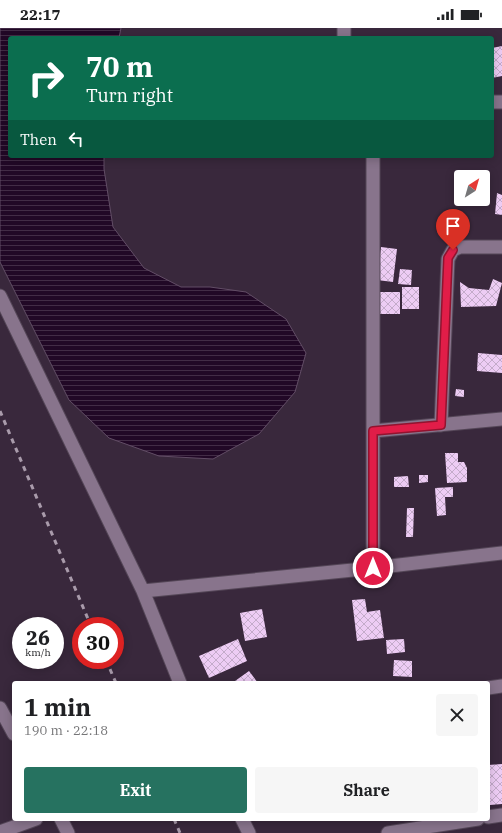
<!DOCTYPE html>
<meta charset="utf-8">
<style>
:root{--surface:#fff;--page:#f6f6f6;--text:#202124;--muted:#757577;--accent:#267260}
body{margin:0;font-family:"IBM Plex Serif",serif;background:var(--page);color:var(--text);height:100vh;display:flex;flex-direction:column;font-size:15px;white-space:nowrap}
*{box-sizing:border-box;margin:0}
p{font-size:13px;color:var(--muted)}
.icon{flex:none;width:22px;height:22px;fill:none;stroke:currentColor;stroke-width:2;stroke-linecap:round;stroke-linejoin:round}
.map{position:relative;flex:1;overflow:hidden}
.sheet{position:absolute;left:12px;top:653px;width:478px;height:140px;display:flex;flex-direction:column;background:var(--surface);border-radius:4px;box-shadow:0 2px 10px #0003}
.sheet>*{flex:none}
.guide{position:absolute;left:8px;top:8px;width:486px;height:122px;border-radius:4px;box-shadow:0 2px 10px #0003;background:#0b6e4f;color:#fff;overflow:hidden}
.needle{width:26px;rotate:37deg}
.fabs{position:absolute;left:454px;top:142px;display:grid;gap:8px}
.fabs a{display:grid;place-items:center;width:36px;height:36px;border-radius:4px;background:var(--surface);box-shadow:0 2px 10px #0003;font-size:20px}
.speed{position:absolute;left:12px;top:589px;display:flex;gap:8px;font-size:20px;font-weight:700;text-align:center}
.speed>*{display:grid;place-content:center;width:52px;height:52px;border-radius:50%;background:var(--surface);box-shadow:0 2px 10px #0003;line-height:1}
.speed small{font-size:10px;font-weight:400}
.speed .limit{border:6px solid #d22;background:#fff;color:#111}
.pin{position:absolute;display:grid;place-items:center;width:34px;height:34px;color:#fff;margin:-41px -17px;border-radius:50% 50% 50% 0;rotate:-45deg;box-shadow:0 0 4px #0007}
.pin .icon{rotate:45deg}
.me{position:absolute;width:44px;margin:-22px;rotate:0deg;stroke-linejoin:round;filter:drop-shadow(0 0 3px #0008)}
.turn{display:flex;align-items:center;gap:14px;height:84px;padding:0 12px;font-size:18px}
.turn .icon{width:52px;height:52px;stroke-width:2.5}
.turn b{display:block;font-size:28px;line-height:34px}
.then{display:flex;align-items:center;height:38px;padding:0 12px;background:#0003;gap:8px;font-size:15px}
.round{display:grid;place-items:center;flex:none;width:42px;height:42px;border-radius:4px;background:var(--page)}
.headline{display:flex;align-items:center;justify-content:space-between;height:68px;padding:0 12px}
h1{font-size:24px;font-weight:700;line-height:30px}
.action{display:flex;gap:8px;margin-top:auto;padding:8px 12px}
.action a{flex:1;height:46px;border-radius:4px;background:var(--accent);color:#fff;font-size:16px;font-weight:700;line-height:46px;text-align:center}
.action a+a{background:var(--page);color:var(--text)}
.status{display:flex;justify-content:space-between;align-items:center;height:28px;padding:0 20px;background:var(--surface);direction:ltr}
.status svg{height:11px;fill:currentColor}
.map>svg:first-child{display:block}
.water{fill:url(#water-rules);stroke:#624d66}
.building{fill:url(#building-cross-hatch)}
.lines{fill:none;stroke-linecap:round;stroke-linejoin:round}
.street-casing{stroke:#544657;stroke-width:15}
.street{stroke:#88748c;stroke-width:13}
.rail{stroke:#a99bab;stroke-width:3;stroke-dasharray:5 5;stroke-linecap:butt}
.route-casing{stroke:#92132f;stroke-width:10}
.route{stroke:#e11d48;stroke-width:7}
</style>
<div class="status"><b>22:17</b><svg viewBox="0 0 49 12"><path d="M0 12V9h3v3zM5 12V6h3v6zM10 12V3h3v9zM15 12V0h3v12zM26 1h20v11H26zM47 4h2v5h-2z"/></svg></div>
<div class="map">
<svg width="502" height="805" viewBox="0 0 502 805">
<defs>
<pattern id="water-rules" width="6" height="5" patternUnits="userSpaceOnUse"><rect width="6" height="5" fill="#210826"/><path d="M0 2.5h6" fill="none" stroke="#422c46"/></pattern>
<pattern id="building-cross-hatch" width="8" height="8" patternUnits="userSpaceOnUse"><rect width="8" height="8" fill="#edccf4"/><path d="M0 0l8 8M0 8l8-8" fill="none" stroke="#c4abca"/></pattern>
</defs>
<rect width="100%" height="100%" fill="#39283c"/>
<path class="water" d="M 0,0 L 121,0 L 119,10 L 10,10 L 10,128 L 104,128 L 104,141 L 113,199 L 144,240 L 181,259 L 210,259 L 246,264 L 286,291 L 306,325 L 295,364 L 259,406 L 213,431 L 159,428 L 109,410 L 69,372 L 0,234 Z"/>
<path class="building" d="M 502,18 L 502,48 L 492,50 L 492,20 Z
M 497,165 L 502,167 L 502,187 L 495,186 Z
M 381,219 L 397,221 L 393,254 L 377,252 Z
M 400,241 L 412,242 L 411,257 L 398,256 Z
M 493,251 L 502,255 L 496,278 L 461,279 L 460,254 L 469,260 L 489,262 Z
M 402,259 L 419,259 L 419,281 L 402,281 Z
M 379,264 L 400,264 L 400,286 L 380,286 Z
M 478,325 L 502,327 L 502,345 L 477,343 Z
M 456,361 L 464,362 L 464,369 L 455,368 Z
M 445,425 L 458,425 L 458,434 L 464,434 L 467,440 L 467,454 L 447,455 Z
M 419,447 L 428,447 L 428,454 L 419,455 Z
M 408,448 L 409,459 L 394,459 L 394,449 Z
M 453,459 L 453,469 L 445,469 L 446,487 L 437,488 L 435,460 Z
M 407,480 L 414,480 L 413,509 L 406,509 Z
M 365,571 L 367,584 L 380,582 L 384,610 L 357,613 L 352,572 Z
M 262,581 L 267,609 L 245,613 L 240,585 Z
M 238,611 L 247,633 L 209,650 L 199,628 Z
M 404,611 L 405,624 L 387,626 L 386,612 Z
M 394,632 L 412,633 L 412,649 L 393,648 Z
M 249,643 L 258,655 L 236,655 L 235,653 Z
M 502,736 L 502,776 L 490,777 L 488,737 Z"/>
<g class="lines">
<g class="street-casing">
<path id="street" d="M 344,0 L 344,10
M 492,74 L 502,74
M 373,128 L 373,540
M 0,268 L 143,563 L 180,655
M 441,397 L 448,231 L 453,222 L 460,219 L 502,219
M 373,403 L 502,391
M 143,563 L 373,540 L 502,525
M 488,660 L 502,658
M 0,680 L 14,706
M 488,789 L 502,787
M 61,791 L 68,805
M 242,791 L 249,805
M 0,804 L 36,791
M 388,805 L 478,791"/>
</g>
<use href="#street" class="street"/>
<path class="rail" d="M 0,383 L 91,598
M 106,632 L 116,655
M 174,791 L 180,805"/>
</g>
<g class="lines">
<g class="route-casing">
<path id="route" d="M 373,540 L 373,403 L 441,397 L 448,230 L 453,222"/>
</g>
<use href="#route" class="route"/>
</g>
</svg>
<div class="fabs">
<a><svg class="needle" viewBox="-14 -14 28 28"><path d="M0-13l5 13h-10z" fill="#e53935"/><path d="M0 13l5-13h-10z" fill="#757577"/></svg></a>
</div>
<div class="speed"><div>26<small>km/h</small></div><div class="limit">30</div></div>
<div class="pin" style="left:453px;top:222px;background:#d93025"><svg class="icon" aria-label="arrive" viewBox="0 0 24 24"><path d="M6 21V4h12l-3 4 3 4H6"/></svg></div>
<svg class="me" style="left:373px;top:540px" viewBox="-20 -20 40 40"><circle r="17" fill="#e11d48" stroke="#fff" stroke-width="3"/><path d="M0-11L8 9 0 5-8 9z" fill="#fff"/></svg>
<div class="guide">
<div class="turn"><svg class="icon" aria-label="right" viewBox="0 0 24 24"><path d="M7 20v-9h11M14 6l5 5-5 5"/></svg><div><b>70 m</b>Turn right</div></div>
<div class="then">Then<svg class="icon" aria-label="left" viewBox="0 0 24 24"><path d="M17 20v-9H6M10 6l-5 5 5 5"/></svg></div>
</div>
<section class="sheet">
<div class="headline"><div><h1>1 min</h1><p>190 m · 22:18</p></div><a class="round"><svg class="icon" aria-label="close" viewBox="0 0 24 24"><path d="M6 6l12 12M18 6L6 18"/></svg></a></div>
<div class="action"><a>Exit</a><a>Share</a></div>
</section>
</div>
